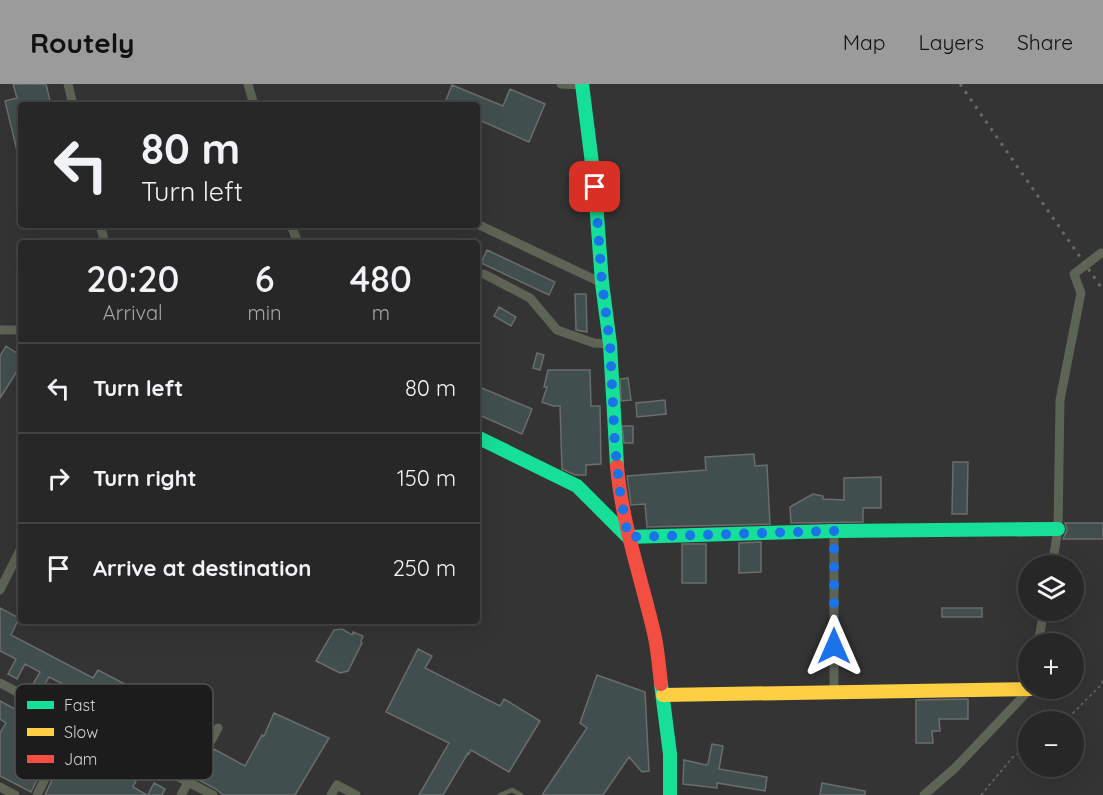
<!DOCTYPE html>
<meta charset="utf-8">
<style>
:root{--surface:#262726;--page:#323332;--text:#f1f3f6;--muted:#a4a5a7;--line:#424443;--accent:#9a9b9a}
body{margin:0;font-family:Quicksand,sans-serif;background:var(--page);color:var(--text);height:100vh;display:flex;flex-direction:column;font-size:22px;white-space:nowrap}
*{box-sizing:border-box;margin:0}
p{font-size:20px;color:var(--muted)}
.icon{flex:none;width:33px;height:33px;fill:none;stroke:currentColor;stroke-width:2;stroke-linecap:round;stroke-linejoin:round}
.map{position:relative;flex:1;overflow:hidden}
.drawer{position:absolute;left:18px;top:156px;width:462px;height:384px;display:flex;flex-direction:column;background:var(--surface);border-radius:6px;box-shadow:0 6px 24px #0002,0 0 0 2px var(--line)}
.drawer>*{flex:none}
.hud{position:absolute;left:18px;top:18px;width:462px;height:126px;border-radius:6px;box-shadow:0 6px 24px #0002,0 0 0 2px var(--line);background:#262726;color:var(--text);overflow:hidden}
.tools{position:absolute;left:1018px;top:471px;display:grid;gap:12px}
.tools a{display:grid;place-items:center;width:66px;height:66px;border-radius:50%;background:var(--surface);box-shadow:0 6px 24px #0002,0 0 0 2px var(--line);font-size:30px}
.pin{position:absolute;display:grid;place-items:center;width:51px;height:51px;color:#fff;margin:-26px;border-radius:12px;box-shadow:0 3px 9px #0006}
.me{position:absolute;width:66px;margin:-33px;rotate:0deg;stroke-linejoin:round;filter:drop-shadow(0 0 4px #0008)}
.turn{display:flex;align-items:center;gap:21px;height:126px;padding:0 24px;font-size:27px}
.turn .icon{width:78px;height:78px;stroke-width:2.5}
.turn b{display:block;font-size:42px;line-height:51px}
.eta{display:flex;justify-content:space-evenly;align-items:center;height:102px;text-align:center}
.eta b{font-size:36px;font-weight:600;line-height:42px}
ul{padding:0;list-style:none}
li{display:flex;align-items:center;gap:18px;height:90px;padding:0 24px;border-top:2px solid var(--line)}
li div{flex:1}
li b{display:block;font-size:22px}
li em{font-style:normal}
header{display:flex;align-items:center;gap:36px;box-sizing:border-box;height:84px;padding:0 30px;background:var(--accent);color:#111}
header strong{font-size:28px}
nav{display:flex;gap:33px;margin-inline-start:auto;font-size:21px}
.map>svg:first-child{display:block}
.building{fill:#404f4d;stroke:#6b6c6c;stroke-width:1.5}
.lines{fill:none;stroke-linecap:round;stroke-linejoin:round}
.path{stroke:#666a62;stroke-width:1.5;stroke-dasharray:3 3;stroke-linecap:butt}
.lane{stroke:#5d6355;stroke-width:4.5}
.street{stroke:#5d6355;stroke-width:9}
.fast{stroke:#16e098;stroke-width:14}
.slow{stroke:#ffcf43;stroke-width:14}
.jam{stroke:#f24e42;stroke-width:14}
.rail{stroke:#666a62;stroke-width:3;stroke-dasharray:3 6;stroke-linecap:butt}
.route{stroke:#1a73e8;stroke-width:10;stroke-dasharray:0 18}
.key{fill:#1b1c1b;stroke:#525352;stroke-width:1.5}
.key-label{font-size:16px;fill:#d1d3d1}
</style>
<header>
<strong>Routely</strong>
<nav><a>Map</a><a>Layers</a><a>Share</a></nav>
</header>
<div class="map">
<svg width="1103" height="711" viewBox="0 0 1103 711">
<rect width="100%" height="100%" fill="#333433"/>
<path class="building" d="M 13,0 L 46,0 L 51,21 L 21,21 L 21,70 L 18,71 L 5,17 L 17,14 Z
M 452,1 L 503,22 L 510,5 L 545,20 L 529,58 L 477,35 L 477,21 L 444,21 Z
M 487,166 L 555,198 L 549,211 L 481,179 Z
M 575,210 L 586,210 L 587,248 L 576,246 Z
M 499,223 L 516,233 L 511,242 L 494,232 Z
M 6,262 L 21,272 L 21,281 L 0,314 L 0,272 Z
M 537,269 L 544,271 L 540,286 L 533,284 Z
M 548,286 L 590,286 L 591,322 L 600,322 L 601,380 L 586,381 L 586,391 L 575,391 L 562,385 L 560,322 L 553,322 L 542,318 L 547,303 L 544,303 Z
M 628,294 L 631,316 L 621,317 L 620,295 Z
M 477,302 L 532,325 L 522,350 L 477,330 Z
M 665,316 L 666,330 L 637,333 L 636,319 Z
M 622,342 L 633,342 L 633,359 L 624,359 Z
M 754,370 L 755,382 L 767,381 L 770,440 L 647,443 L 645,420 L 631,421 L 627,392 L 706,386 L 705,373 Z
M 953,378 L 968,378 L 967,430 L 952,430 Z
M 881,393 L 881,424 L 863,424 L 863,438 L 791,439 L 790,423 L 813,410 L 823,412 L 823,415 L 844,416 L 844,394 Z
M 1065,439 L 1103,439 L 1103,455 L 1063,455 L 1067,446 Z
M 761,458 L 761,488 L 739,489 L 739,459 Z
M 682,460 L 706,460 L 706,499 L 682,499 Z
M 0,524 L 19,534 L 11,551 L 93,594 L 98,586 L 161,619 L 154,632 L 186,648 L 178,664 L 164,657 L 156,671 L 76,629 L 77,626 L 58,614 L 65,601 L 49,593 L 41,607 L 32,602 L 40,588 L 25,580 L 17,595 L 8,590 L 16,575 L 0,567 Z
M 942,524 L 982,524 L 982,533 L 942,533 Z
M 342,545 L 352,551 L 353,548 L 363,552 L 361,557 L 362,559 L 348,587 L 340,589 L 316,577 L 334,546 Z
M 418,565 L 432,572 L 425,584 L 500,622 L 504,615 L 540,637 L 509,688 L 471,666 L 469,670 L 468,669 L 443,711 L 419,711 L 449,659 L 386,628 Z
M 597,591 L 645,608 L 649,687 L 642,688 L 629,673 L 603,711 L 542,711 L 587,644 L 580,639 Z
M 968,615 L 968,635 L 939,635 L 940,647 L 932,647 L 933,659 L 916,659 L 916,616 Z
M 0,617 L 39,638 L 33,650 L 51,660 L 33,692 L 38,694 L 31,708 L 0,692 L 0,649 L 6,639 L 0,635 Z
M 274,629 L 329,654 L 295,711 L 223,711 L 216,705 L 197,695 L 214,665 L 245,682 L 262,651 L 264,652 Z
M 76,656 L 132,685 L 128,693 L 136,697 L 133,703 L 147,711 L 45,711 L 59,681 Z
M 712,660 L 723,662 L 719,685 L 767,693 L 765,707 L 717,699 L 717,704 L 683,700 L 684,676 L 706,681 L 708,680 Z
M 154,699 L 165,705 L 162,711 L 148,711 Z
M 822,699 L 865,707 L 865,711 L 820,711 Z"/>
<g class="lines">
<path class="path" d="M 1064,638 L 1101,601 L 1103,594
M 981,711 L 1013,673 L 1029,662"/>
<path class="lane" d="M 500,711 L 512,706 L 521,711"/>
<path class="street" d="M 68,0 L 73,21
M 248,0 L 254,21
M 561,0 L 582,1
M 477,140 L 602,199
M 100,141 L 105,159
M 291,141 L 298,159
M 484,190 L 530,214 L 557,246 L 594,259 L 610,260
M 0,246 L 21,246
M 834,447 L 834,608
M 1052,482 L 1058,445 L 1060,316 L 1081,209 L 1074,190 L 1101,169
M 0,506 L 21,464
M 1038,560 L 1044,526
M 0,599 L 213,711
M 0,703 L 15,711
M 37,711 L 53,678 L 78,640
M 181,711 L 218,644
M 331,711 L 337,701 L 356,711
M 924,711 L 955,684 L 1031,604"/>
<path class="fast" d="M 582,0 L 595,103 L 602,199 L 610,260 L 617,382
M 477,353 L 577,402 L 628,453 L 834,447 L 1058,445
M 661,600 L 670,670 L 670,711"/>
<path class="slow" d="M 663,611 L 1031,605"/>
<path class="jam" d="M 617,382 C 622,440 641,493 654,549 C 658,566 659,583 661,600"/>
<path class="rail" d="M 960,0 L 1103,206"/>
</g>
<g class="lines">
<path class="route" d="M 595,103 L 602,199 L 610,260 L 615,362 L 620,408 L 628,453 L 834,447 L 834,562"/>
</g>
<rect x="15" y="600" width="198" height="96" rx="9" class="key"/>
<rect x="27" y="617" width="27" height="8" fill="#16e098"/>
<rect x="27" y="644" width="27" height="8" fill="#ffcf43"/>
<rect x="27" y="671" width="27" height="8" fill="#f24e42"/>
<g class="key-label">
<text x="64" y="627">Fast</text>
<text x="64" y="654">Slow</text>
<text x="64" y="681">Jam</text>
</g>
</svg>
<div class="tools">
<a><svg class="icon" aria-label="layers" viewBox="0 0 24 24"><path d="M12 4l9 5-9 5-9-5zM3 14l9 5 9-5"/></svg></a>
<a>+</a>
<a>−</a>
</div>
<div class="pin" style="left:595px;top:103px;background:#d93025"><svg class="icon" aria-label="arrive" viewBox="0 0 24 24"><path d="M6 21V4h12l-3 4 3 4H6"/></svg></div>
<svg class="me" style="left:834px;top:562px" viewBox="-20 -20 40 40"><path d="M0-17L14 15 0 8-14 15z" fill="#1a73e8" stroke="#fff" stroke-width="4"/></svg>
<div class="hud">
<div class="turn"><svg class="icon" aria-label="left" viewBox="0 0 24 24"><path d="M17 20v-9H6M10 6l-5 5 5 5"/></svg><div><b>80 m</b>Turn left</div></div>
</div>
<section class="drawer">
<div class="eta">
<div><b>20:20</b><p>Arrival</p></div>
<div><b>6</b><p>min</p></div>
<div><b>480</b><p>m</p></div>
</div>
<ul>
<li><svg class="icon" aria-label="left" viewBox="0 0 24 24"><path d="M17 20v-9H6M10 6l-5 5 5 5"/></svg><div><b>Turn left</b></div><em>80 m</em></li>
<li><svg class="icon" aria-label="right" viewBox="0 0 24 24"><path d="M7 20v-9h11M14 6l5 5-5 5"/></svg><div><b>Turn right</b></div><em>150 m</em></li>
<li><svg class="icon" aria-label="arrive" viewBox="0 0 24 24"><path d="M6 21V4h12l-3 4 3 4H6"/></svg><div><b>Arrive at destination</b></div><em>250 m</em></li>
</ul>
</section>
</div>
